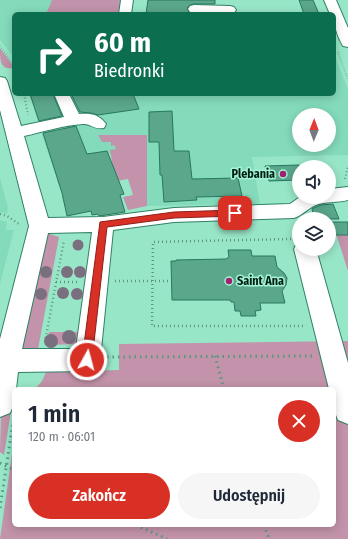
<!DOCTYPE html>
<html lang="pl">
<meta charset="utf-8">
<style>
:root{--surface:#fff;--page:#f6f6f7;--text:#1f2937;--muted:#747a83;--accent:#d93025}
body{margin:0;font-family:"Fira Sans Condensed",sans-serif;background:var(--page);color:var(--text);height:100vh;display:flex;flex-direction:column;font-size:15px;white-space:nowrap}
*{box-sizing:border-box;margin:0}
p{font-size:13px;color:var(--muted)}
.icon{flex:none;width:22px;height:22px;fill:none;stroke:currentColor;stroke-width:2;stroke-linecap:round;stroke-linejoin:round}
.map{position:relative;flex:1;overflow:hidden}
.panel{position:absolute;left:12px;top:387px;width:324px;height:140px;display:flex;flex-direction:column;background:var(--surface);border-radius:6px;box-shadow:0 2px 10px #0003}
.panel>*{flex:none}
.top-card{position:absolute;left:12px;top:12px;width:324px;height:84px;border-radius:6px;box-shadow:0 2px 10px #0003;background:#0b6e4f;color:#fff;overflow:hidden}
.needle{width:26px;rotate:1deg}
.controls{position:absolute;left:292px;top:108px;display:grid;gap:8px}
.controls a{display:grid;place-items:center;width:44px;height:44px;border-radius:50%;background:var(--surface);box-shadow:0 2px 10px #0003;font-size:20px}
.pin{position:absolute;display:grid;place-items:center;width:34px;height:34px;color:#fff;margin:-17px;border-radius:8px;box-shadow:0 2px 6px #0006}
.me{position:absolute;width:44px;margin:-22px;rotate:7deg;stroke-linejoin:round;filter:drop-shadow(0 0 3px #0008)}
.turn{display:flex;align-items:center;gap:14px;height:84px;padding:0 16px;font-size:18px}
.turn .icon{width:52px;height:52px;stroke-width:2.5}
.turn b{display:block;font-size:28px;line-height:34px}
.round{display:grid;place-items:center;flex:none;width:42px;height:42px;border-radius:21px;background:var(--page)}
.overview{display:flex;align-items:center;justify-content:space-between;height:68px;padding:0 16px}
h1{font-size:24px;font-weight:600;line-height:30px}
.primary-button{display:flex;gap:8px;margin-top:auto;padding:8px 16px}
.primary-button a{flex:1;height:46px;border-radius:24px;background:var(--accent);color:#fff;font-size:16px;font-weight:600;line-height:46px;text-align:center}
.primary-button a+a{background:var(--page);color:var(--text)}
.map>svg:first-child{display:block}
.built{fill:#84dbbb;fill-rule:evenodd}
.green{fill:#c293aa}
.building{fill:#5aa78b;stroke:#27785e}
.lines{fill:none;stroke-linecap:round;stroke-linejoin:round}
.minor-casing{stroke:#318166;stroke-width:2}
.path-far3{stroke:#5b9680;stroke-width:1.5;stroke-dasharray:0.5 2;stroke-linecap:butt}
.path-far2{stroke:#5b9680;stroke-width:2;stroke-dasharray:1 2.5;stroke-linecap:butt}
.path-far1{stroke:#5b9680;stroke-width:2.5;stroke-dasharray:1 3;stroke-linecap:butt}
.path{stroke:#5b9680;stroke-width:3;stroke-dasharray:1.5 4;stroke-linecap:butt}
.minor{fill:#fff;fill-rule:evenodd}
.tree{fill:#7a6f7f}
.route{fill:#d93025;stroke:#8d1f18}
.poi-dot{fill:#a12070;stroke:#a5f3d5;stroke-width:1.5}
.labels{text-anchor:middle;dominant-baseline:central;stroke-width:3;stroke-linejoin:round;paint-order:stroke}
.poi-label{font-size:12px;font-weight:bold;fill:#002016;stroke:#a5f3d5;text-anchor:end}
</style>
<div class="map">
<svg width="348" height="539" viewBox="0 0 348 539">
<rect width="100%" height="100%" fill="#98e6c8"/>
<path class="built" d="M 0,0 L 134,0 L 132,14 L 14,14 L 14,58 L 0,40 Z
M 334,54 L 348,89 L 348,155 L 252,157 L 260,204 L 147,206 L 147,136 L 111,142 L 116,149 L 109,155 L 112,162 L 101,169 L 57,179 L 40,130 L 81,121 L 80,114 L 38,122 L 29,94 L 334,94 ZM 299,115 L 329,115 L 329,145 L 299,145 Z
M 0,178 L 8,208 L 7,214 L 0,212 Z
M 0,220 L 7,222 L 6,230 L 14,230 L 0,284 Z"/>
<path class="green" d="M 52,0 L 120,0 L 118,14 L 46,14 Z
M 0,48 L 14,67 L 14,68 C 0,70 0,61 0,48 Z
M 98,135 L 147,135 L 147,206 L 128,210 L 123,197 L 133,195 L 128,179 L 98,184 L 92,177 L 59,185 L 57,179 L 101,169 L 100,165 L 112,162 L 110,150 L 116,149 L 114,145 L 111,146 L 111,142 L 102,142 Z
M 332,222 L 348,222 L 348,271 L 334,227 Z
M 47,233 L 59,237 L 38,349 L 22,349 Z
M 49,332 L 83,332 L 82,344 L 47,345 Z
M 348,341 L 348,539 L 0,539 L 14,440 L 14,525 L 334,525 L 334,389 L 35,389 L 42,381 L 46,372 L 119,370 L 119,344 Z
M 1,411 L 11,411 L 4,455 L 0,452 Z"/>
<path class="building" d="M 148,0 L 215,0 L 215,4 L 194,4 L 190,5 L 187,8 L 190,14 L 200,14 L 146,14 Z
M 299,0 L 313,0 L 319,14 L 304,14 Z
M 30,94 L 55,94 L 54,97 L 62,116 L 39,121 Z
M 71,94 L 133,94 L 139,109 L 98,115 L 91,113 L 80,112 Z
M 172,111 L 174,151 L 189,151 L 192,179 L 238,178 L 242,196 L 196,197 L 197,200 L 164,202 L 162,175 L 160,175 L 159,142 L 149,142 L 149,112 Z
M 76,126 L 87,154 L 107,151 L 124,194 L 120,195 L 125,212 L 99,216 L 98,214 L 92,215 L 91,211 L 67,216 L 62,193 L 43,133 Z
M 299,165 L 299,180 L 269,181 L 265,166 Z
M 333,204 L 339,219 L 315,219 L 312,209 L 320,205 Z
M 332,222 L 348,222 L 348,235 L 336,235 Z
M 228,250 L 251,250 L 252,256 L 275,256 L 277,267 L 284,273 L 287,278 L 286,285 L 282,291 L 285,303 L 260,303 L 261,310 L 255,311 L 256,316 L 241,316 L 240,311 L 235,311 L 234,302 L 231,302 L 230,300 L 172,300 L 171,261 L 176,261 L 176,260 L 226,259 L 229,257 Z"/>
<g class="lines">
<g class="minor-casing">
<path id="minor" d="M 121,0 L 133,0 L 131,14 L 119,14 Z
M 324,0 L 336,0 L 348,28 L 348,47 L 343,46 C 337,36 334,25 334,14 L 330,14 Z
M 194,5 L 230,6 L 234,7 L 236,10 L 234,13 L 230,14 L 190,12 L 188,9 L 190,6 Z
M 0,77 L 5,78 L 7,81 L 21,126 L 64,117 L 55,96 L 57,94 L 69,94 L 79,114 C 90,113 99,114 106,124 L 104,128 C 93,130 91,123 83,124 C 63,125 43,132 24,136 L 48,218 L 103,217 L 174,208 L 290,204 L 300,197 L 329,197 L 329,189 L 348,187 L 348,200 C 337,203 326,201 316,205 C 308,208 303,215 294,218 L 174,222 L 113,230 L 100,360 L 96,368 L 87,371 L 18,372 L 16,389 L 14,389 L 14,404 L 10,413 L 0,417 L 0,339 L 29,226 L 0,110 ZM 92,232 L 76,349 L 22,349 L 48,233 Z
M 297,243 L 299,243 L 299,249 L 316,249 L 348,363 L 348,424 L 338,420 L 334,410 L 334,389 L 329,389 L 294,249 Z"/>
</g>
<path class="path-far3" d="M 0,46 L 14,65
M 338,52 L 348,80"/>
<path class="path-far2" d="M 24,94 L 28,115
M 345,179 L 348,166"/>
<path class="path-far1" d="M 0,214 L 7,216 L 19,224
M 291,239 L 153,242 L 152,326 L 306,326
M 115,281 L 171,281
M 56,282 L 78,282
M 45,342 L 64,240"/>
<path class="path" d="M 215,356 L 224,389
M 107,357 L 312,356
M 0,463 L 14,470
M 0,508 L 13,422
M 136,525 L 167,539
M 264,525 L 269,539"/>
<use href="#minor" class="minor"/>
</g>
<g class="tree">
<circle cx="78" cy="245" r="5.5"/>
<circle cx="46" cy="272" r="6"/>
<circle cx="67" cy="272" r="6"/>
<circle cx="80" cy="272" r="6"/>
<circle cx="63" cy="293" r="6"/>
<circle cx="41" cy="294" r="6"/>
<circle cx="77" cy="294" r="6"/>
<circle cx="69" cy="337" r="7"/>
<circle cx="51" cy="341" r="7"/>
</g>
<path class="route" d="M 235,210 L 240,213 L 235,216 L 174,218 L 107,227 L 92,360 L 91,363 L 87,364 L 83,363 L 82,360 L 100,222 L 174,212 Z"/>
<g class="poi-dot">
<circle cx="283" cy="174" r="4"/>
<circle cx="229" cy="281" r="4"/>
</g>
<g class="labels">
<g class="poi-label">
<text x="275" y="174">Plebania</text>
<text x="237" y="281" text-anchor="start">Saint Ana</text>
</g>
</g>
</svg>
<div class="controls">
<a><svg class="needle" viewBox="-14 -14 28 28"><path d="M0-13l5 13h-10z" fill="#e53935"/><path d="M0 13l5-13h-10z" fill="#747a83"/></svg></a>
<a><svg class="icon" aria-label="sound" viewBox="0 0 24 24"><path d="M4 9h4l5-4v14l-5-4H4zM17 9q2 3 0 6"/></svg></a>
<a><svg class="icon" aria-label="layers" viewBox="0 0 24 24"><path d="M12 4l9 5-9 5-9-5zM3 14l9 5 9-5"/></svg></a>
</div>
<div class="pin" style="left:235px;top:213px;background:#d93025"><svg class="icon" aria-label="arrive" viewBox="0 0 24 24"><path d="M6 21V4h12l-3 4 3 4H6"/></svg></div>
<svg class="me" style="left:87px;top:360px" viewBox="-20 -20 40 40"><circle r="17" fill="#d93025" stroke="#fff" stroke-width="3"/><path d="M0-11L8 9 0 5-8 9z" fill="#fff"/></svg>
<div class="top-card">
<div class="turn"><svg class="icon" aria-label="right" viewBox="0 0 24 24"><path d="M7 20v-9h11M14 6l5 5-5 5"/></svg><div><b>60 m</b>Biedronki</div></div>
</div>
<section class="panel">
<div class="overview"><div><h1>1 min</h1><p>120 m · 06:01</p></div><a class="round" style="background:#d93025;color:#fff"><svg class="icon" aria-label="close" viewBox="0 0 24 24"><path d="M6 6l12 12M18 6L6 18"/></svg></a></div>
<div class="primary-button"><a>Zakończ</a><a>Udostępnij</a></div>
</section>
</div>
